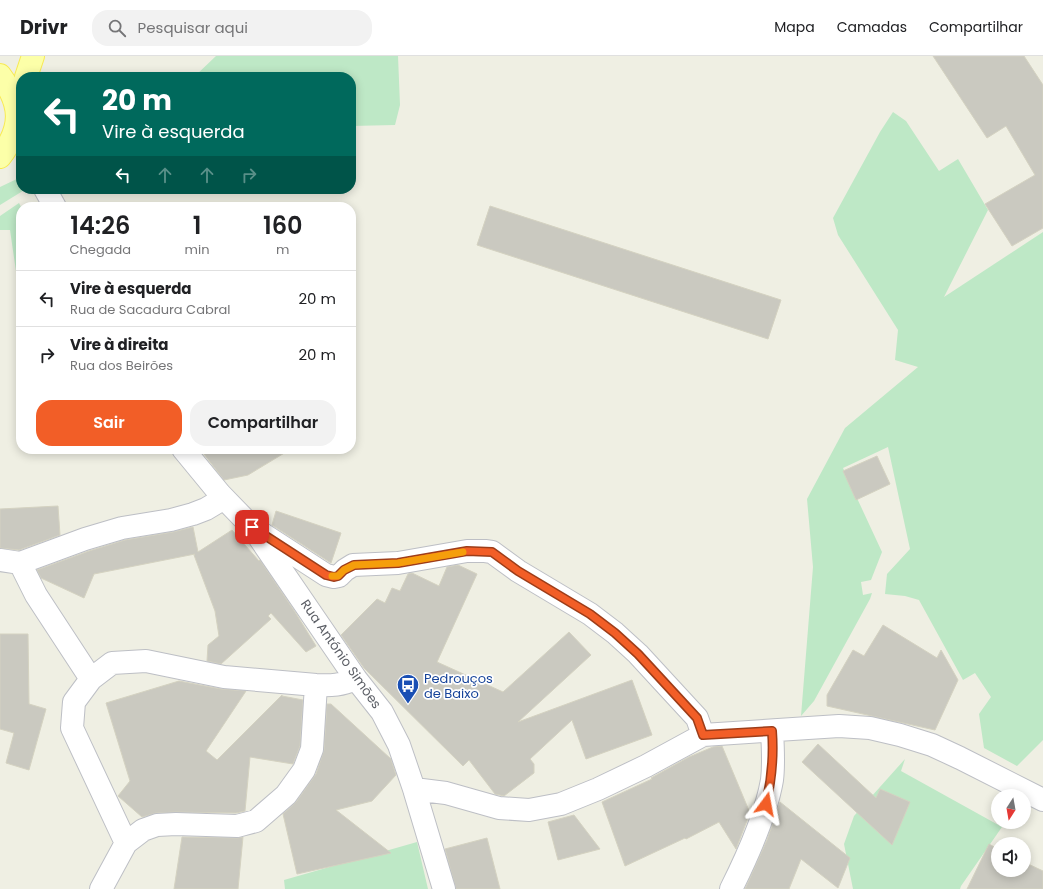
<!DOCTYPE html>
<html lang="pt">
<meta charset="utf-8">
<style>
:root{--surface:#fff;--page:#f2f2f2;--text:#202124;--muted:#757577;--line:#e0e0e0;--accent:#f25e27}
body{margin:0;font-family:Poppins,sans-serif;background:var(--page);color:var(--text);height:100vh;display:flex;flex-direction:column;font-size:15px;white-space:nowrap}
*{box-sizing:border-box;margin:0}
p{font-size:13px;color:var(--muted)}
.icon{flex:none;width:22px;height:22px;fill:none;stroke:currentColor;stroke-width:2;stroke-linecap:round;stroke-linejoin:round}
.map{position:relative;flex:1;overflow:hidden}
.side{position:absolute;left:16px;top:146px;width:340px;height:252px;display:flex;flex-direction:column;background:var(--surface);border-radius:16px;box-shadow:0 2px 10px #0003}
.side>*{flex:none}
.banner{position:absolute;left:16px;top:16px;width:340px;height:122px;border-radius:16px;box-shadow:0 2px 10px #0003;background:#00695c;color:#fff;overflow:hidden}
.needle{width:26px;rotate:191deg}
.buttons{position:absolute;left:991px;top:733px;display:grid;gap:8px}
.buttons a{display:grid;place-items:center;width:40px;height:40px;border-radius:50%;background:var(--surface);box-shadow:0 2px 10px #0003;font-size:20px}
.pin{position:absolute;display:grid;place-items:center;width:34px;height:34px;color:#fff;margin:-17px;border-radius:8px;box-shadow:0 2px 6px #0006}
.me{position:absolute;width:44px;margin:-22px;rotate:13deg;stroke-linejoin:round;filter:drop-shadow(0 0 3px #0008)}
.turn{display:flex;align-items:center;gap:14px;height:84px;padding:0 20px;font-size:18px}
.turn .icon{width:52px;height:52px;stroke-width:2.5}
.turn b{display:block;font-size:28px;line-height:34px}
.lanes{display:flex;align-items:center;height:38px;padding:0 20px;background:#0003;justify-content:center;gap:20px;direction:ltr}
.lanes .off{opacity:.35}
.eta{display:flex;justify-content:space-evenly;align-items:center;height:68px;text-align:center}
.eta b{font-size:24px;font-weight:600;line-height:28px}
.action{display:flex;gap:8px;margin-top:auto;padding:8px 20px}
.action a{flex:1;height:46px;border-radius:16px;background:var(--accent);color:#fff;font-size:16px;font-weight:600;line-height:46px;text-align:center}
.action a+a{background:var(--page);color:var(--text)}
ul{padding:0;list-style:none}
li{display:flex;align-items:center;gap:12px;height:56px;padding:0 20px;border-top:1px solid var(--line)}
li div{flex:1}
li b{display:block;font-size:15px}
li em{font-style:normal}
header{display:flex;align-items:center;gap:24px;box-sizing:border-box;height:56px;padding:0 20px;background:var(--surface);border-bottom:1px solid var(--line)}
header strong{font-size:19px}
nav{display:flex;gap:22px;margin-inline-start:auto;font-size:14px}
.search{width:280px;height:36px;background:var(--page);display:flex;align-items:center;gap:10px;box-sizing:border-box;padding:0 14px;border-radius:16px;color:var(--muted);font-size:15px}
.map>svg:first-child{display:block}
.green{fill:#bee8c6}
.building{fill:#cac9c0;stroke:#d4d2c1}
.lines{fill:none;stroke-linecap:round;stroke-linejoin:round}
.minor-casing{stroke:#bdbfc5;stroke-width:24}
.major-casing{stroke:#f8ea53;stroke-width:24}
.minor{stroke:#fff;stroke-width:22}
.major{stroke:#fcffa8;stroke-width:22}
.route-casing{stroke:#9d3d19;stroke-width:10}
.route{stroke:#f25e27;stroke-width:7}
.slow{stroke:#f59e0b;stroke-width:7}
.labels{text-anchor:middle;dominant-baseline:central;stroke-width:3.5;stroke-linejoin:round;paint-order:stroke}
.street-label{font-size:13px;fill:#5b5e65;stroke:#fff}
.transit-label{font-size:13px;fill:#164399;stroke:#fff;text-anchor:start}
</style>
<header>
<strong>Drivr</strong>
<div class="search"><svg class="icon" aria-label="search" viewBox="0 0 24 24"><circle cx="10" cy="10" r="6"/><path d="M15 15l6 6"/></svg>Pesquisar aqui</div>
<nav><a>Mapa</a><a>Camadas</a><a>Compartilhar</a></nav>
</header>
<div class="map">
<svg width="1043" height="833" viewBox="0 0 1043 833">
<rect width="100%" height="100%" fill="#efefe3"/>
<path class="green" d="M 216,0 L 398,0 L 400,49 L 395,69 L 351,70 L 351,21 L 194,21 Z
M 893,56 L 906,65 L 939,115 L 958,103 L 988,154 L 944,241 L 1043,176 L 1043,684 L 1017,710 L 984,692 L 979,658 L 991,641 L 975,617 L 963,624 L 919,544 L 905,540 L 885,538 L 887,518 L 910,493 L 888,391 L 843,412 L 882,496 L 871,524 L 861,526 L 863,539 L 872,537 L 870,543 L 814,645 L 801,660 L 813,511 L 807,443 L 845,372 L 918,311 L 895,304 L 898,274 L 838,179 L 833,162 L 880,76 Z
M 21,121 L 21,133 L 26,133 L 0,149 L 0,131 Z
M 19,147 L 21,151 L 21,236 L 19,236 L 10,174 L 0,174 L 0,160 Z
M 905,703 L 901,715 L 1002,771 L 961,830 L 960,833 L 853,833 L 844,788 L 854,760 Z
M 417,786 L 428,833 L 285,833 L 284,824 Z"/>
<path class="building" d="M 933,0 L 1024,0 L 1043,29 L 1043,172 L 1012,190 L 985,148 L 1035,119 L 1006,70 L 987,82 Z
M 490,150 L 781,244 L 768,283 L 477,189 Z
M 200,393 L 291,393 L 248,419 L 224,424 Z
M 877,400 L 890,428 L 856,444 L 843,415 Z
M 58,450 L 60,479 L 19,494 L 0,492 L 0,453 Z
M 276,455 L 341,477 L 331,507 L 272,469 Z
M 193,471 L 198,496 L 232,474 L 259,505 L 260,504 L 295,556 L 316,590 L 306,596 L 271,557 L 268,560 L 271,563 L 221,608 L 207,605 L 208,589 L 219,580 L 215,555 L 194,499 L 195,498 L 94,518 L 84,542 L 41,522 L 37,514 L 89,495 L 125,484 L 173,476 Z
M 458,509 L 477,518 L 437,606 L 503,636 L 569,576 L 591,599 L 518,666 L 632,624 L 652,679 L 586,703 L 572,664 L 530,703 L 534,708 L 534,717 L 504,740 L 495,738 L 469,704 L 463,710 L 364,612 L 341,579 L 377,543 L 385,547 L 392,532 L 400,535 L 408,518 L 412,517 L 439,530 L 447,511 Z
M 883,569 L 937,602 L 941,594 L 958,624 L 935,674 L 827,650 L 827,639 L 853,594 L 864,600 Z
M 0,578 L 28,578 L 29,648 L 46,653 L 29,714 L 6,707 L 14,677 L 0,673 Z
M 179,625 L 221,633 L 246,635 L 206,695 L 217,704 L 282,639 L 282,640 L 303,644 L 300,690 L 293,708 L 250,701 L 245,755 L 236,757 L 176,756 L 156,757 L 142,761 L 118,740 L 130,725 L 106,647 Z
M 327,648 L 331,648 L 391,703 L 396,719 L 372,745 L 336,754 L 391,797 L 297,818 L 283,758 L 296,746 L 316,718 L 324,694 Z
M 818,688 L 876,742 L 880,733 L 910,746 L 892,789 L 802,706 Z
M 722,690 L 750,757 L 736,793 L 719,766 L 686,783 L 685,782 L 625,810 L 602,746 L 652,723 L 651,722 L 689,701 L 713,691 Z
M 780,746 L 850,802 L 838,832 L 801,803 L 789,833 L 745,833 L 767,784 Z
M 574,759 L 600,793 L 558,804 L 548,766 Z
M 182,781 L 237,782 L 243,781 L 238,833 L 174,833 Z
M 487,782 L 500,833 L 456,833 L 445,793 Z
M 989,788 L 998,793 L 998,814 L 1024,814 L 1024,806 L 1043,815 L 1043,833 L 967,833 Z"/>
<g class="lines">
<g class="minor-casing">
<path id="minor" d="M 45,133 L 55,151
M 183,393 L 220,438 L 252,471 L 356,623 L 382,656 L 399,689 L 414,733 L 444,833
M 252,471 L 326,519 L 334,521 L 339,520 L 345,514 L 353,509 L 398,507 L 467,495 L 485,495 L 492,496 L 518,515 L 590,558 L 615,577 L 638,598 L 697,662 L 703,679
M 0,504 L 20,507 L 85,483 L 122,472 L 171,464 L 193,458 L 206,453 L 216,447 L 220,438
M 20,507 L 36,539 L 91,623
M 414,733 L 446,737 L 499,752 L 529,754 L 561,748 L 598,733 L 646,710 L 703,679 L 839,670 L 870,672 L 900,679 L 932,689 L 960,702 L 1043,744
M 126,787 L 72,672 L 74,646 L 91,623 L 112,607 L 146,605 L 224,621 L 316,629 C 332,630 341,629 356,623
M 101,833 L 126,787 L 143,774 L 157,769 L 176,768 L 237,770 L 256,765 L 286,739 L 304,714 L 312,693 L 316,629
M 731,833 C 747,801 766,759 772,724 C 774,708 773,692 772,675"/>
</g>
<g class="major-casing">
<path id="major" d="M 0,19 C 22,49 23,71 0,101
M 26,21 L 33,0"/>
</g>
<use href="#minor" class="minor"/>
<use href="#major" class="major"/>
</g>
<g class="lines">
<g class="route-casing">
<path id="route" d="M 252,471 L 326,519 L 334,521 L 338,520 L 344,514 L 354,509 L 398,507 L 467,495 L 492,496 L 518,515 L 590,558 L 615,577 L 638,598 L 697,662 L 703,679 L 772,675 C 774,701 772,722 766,748"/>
</g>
<use href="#route" class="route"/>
<path class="slow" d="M 332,520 L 338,520 L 344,514 L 354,509 L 398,507 L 463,496"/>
</g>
<defs>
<g id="bus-pin" transform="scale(1.15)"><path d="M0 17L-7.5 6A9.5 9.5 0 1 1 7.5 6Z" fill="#1a4fb4" stroke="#fff"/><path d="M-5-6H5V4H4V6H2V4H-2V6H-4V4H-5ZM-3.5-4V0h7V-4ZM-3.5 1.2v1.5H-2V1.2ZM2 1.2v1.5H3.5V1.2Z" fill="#fff"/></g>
</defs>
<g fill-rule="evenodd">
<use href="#bus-pin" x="408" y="629"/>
</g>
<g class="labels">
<g class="street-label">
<text transform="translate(341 598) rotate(55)">Rua António Simões</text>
</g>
<g class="transit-label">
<text x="424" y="622">Pedrouços<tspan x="424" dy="15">de Baixo</tspan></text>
</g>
</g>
</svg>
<div class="buttons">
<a><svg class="needle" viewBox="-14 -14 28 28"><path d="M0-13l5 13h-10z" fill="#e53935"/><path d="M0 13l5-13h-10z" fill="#757577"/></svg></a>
<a><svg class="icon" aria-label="sound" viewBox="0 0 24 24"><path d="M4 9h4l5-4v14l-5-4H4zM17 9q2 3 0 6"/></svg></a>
</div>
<div class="pin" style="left:252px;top:471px;background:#d93025"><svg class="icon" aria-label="arrive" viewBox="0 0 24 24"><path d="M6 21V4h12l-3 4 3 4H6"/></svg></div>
<svg class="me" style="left:766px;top:748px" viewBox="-20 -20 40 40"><path d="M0-17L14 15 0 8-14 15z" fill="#f25e27" stroke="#fff" stroke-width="4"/></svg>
<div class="banner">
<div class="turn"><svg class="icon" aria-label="left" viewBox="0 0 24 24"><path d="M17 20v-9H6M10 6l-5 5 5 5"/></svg><div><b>20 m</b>Vire à esquerda</div></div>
<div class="lanes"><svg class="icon" aria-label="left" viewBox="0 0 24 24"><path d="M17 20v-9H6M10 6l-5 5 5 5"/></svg><svg class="icon off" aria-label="ahead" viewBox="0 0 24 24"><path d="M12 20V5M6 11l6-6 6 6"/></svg><svg class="icon off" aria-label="ahead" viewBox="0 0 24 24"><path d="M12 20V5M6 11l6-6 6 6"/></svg><svg class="icon off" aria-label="right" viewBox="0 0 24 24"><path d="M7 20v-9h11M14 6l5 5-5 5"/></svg></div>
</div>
<section class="side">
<div class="eta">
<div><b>14:26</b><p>Chegada</p></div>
<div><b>1</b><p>min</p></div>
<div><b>160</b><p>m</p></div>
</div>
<ul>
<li><svg class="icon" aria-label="left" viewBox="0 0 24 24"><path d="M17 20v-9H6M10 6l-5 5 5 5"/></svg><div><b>Vire à esquerda</b><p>Rua de Sacadura Cabral</p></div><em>20 m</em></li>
<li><svg class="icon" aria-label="right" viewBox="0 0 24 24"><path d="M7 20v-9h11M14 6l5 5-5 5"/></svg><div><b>Vire à direita</b><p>Rua dos Beirões</p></div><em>20 m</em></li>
</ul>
<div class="action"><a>Sair</a><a>Compartilhar</a></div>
</section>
</div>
